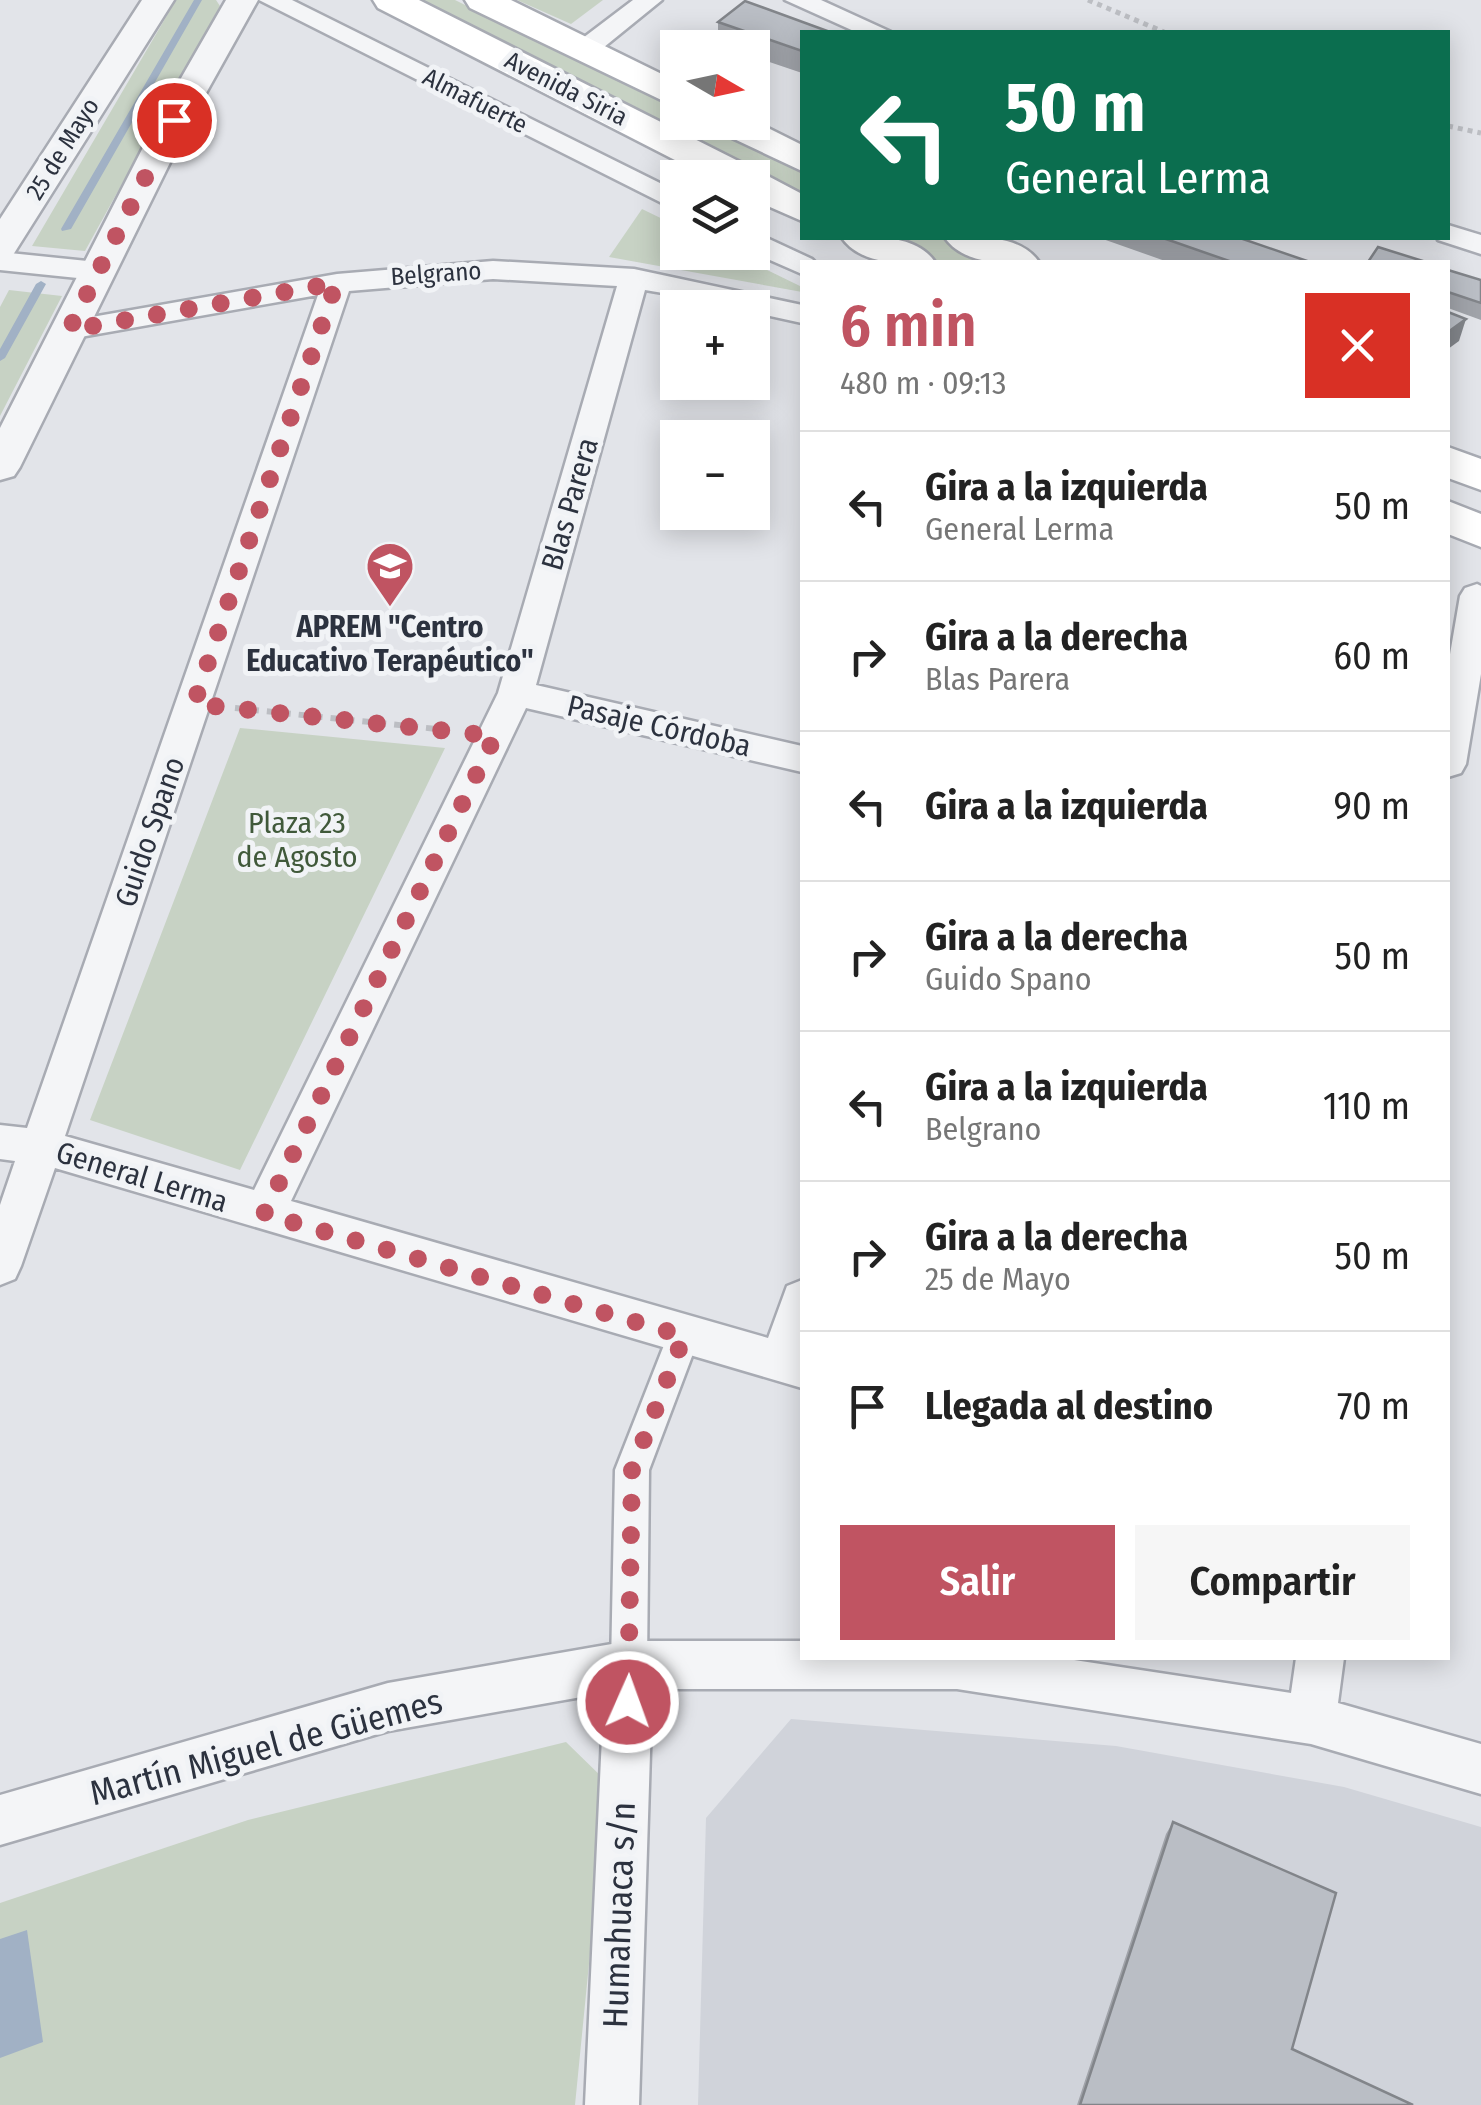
<!DOCTYPE html>
<html lang="es">
<meta charset="utf-8">
<style>
:root{--surface:#fff;--page:#f6f6f6;--text:#222;--muted:#767676;--line:#e0e0e0;--accent:#c05462}
body{margin:0;font-family:"Fira Sans Condensed",sans-serif;background:var(--page);color:var(--text);height:100vh;display:flex;flex-direction:column;font-size:38px;white-space:nowrap}
*{box-sizing:border-box;margin:0}
p{font-size:32px;color:var(--muted)}
.icon{flex:none;width:55px;height:55px;fill:none;stroke:currentColor;stroke-width:2;stroke-linecap:round;stroke-linejoin:round}
.map{position:relative;flex:1;overflow:hidden}
.sheet{position:absolute;left:800px;top:260px;width:650px;height:1400px;display:flex;flex-direction:column;background:var(--surface);border-radius:0px;box-shadow:0 5px 25px #0003}
.sheet>*{flex:none}
.banner{position:absolute;left:800px;top:30px;width:650px;height:210px;border-radius:0px;box-shadow:0 5px 25px #0003;background:#0b6e4f;color:#fff;overflow:hidden}
.needle{width:65px;rotate:99deg}
.controls{position:absolute;left:660px;top:30px;display:grid;gap:20px}
.controls a{display:grid;place-items:center;width:110px;height:110px;border-radius:0px;background:var(--surface);box-shadow:0 5px 25px #0003;font-size:50px}
.pin{position:absolute;display:grid;place-items:center;width:85px;height:85px;color:#fff;margin:-42px;border:5px solid #fff;border-radius:50%;box-shadow:0 2px 10px #0007}
.me{position:absolute;width:110px;margin:-55px;rotate:2deg;stroke-linejoin:round;filter:drop-shadow(0 0 8px #0008)}
.turn{display:flex;align-items:center;gap:35px;height:210px;padding:0 40px;font-size:45px}
.turn .icon{width:130px;height:130px;stroke-width:2.5}
.turn b{display:block;font-size:70px;line-height:85px}
.round{display:grid;place-items:center;flex:none;width:105px;height:105px;border-radius:0px;background:var(--page)}
.head{display:flex;align-items:center;justify-content:space-between;height:170px;padding:0 40px}
h1{font-size:60px;font-weight:600;line-height:75px;color:var(--accent)}
.primary-button{display:flex;gap:20px;margin-top:auto;padding:20px 40px}
.primary-button a{flex:1;height:115px;border-radius:0px;background:var(--accent);color:#fff;font-size:40px;font-weight:600;line-height:115px;text-align:center}
.primary-button a+a{background:var(--page);color:var(--text)}
ul{padding:0;list-style:none}
li{display:flex;align-items:center;gap:30px;height:150px;padding:0 40px;border-top:2px solid var(--line)}
li div{flex:1}
li b{display:block;font-size:38px}
li em{font-style:normal}
.map>svg:first-child{display:block}
.built{fill:#d0d3da}
.green{fill:#c7d2c4}
.water{fill:#a1b1c5}
.lines{fill:none;stroke-linecap:round;stroke-linejoin:round}
.stream{fill:#a1b1c5;fill-rule:evenodd}
.pedestrian-casing{stroke:#a8abb3;stroke-width:5}
.minor-casing{stroke:#a8abb3;stroke-width:5}
.tertiary-casing{stroke:#a8abb3;stroke-width:5}
.secondary-casing{stroke:#a8abb3;stroke-width:5}
.path-far1{stroke:#bcbec3;stroke-width:5;stroke-dasharray:5 5;stroke-linecap:butt}
.path{stroke:#bcbec3;stroke-width:6;stroke-dasharray:8 8;stroke-linecap:butt}
.pedestrian{fill:#f4f5f7;fill-rule:evenodd}
.minor{fill:#f4f5f7;fill-rule:evenodd}
.tertiary{fill:#f4f5f7;fill-rule:evenodd}
.secondary{fill:#fff;fill-rule:evenodd}
.wall{fill:#a0a3a9}
.shaded-wall{fill:#82858a}
.building{fill:#babec5;stroke:#82858a;stroke-width:2.5}
.route{stroke:#c05462;stroke-width:18;stroke-dasharray:0 32.4}
.labels{text-anchor:middle;dominant-baseline:central;stroke-width:10;stroke-linejoin:round;paint-order:stroke}
.far-street-label{font-size:25px;fill:#2c323f;stroke:#f1f3f6}
.street-label{font-size:30px;fill:#2c323f;stroke:#f1f3f6}
.poi-label{font-size:30px;font-weight:bold;fill:#2c323f;stroke:#f1f3f6}
.park-label{font-size:30px;fill:#40593a;stroke:#f1f3f6}
.near-street-label{font-size:35px;fill:#2c323f;stroke:#f1f3f6}
</style>
<div class="map">
<svg width="1481" height="2105" viewBox="0 0 1481 2105">
<rect width="100%" height="100%" fill="#e2e4e9"/>
<path class="built" d="M 791,1719 L 1116,1746 L 1344,1787 L 1481,1827 L 1481,2105 L 698,2105 L 706,1818 Z"/>
<path class="green" d="M 176,0 L 216,0 L 220,6 L 85,251 L 32,246 Z
M 417,0 L 455,0 L 677,110 L 678,122 L 702,123 L 802,173 L 802,197 Z
M 517,0 L 603,0 L 571,24 Z
M 642,209 L 677,226 L 678,252 L 732,253 L 802,287 L 802,292 L 609,257 Z
M 887,238 L 939,238 L 993,262 L 940,262 Z
M 9,290 L 62,296 L 0,416 L 0,307 Z
M 240,728 L 445,748 L 240,1170 L 90,1120 Z
M 566,1742 L 607,1782 L 575,2105 L 0,2105 L 0,1903 L 248,1820 Z"/>
<path class="water" d="M 27,1930 L 43,2042 L 0,2058 L 0,1939 Z"/>
<g class="lines">
<path class="stream" d="M 194,0 L 202,0 L 71,229 L 62,231 L 61,229 Z
M 41,281 L 46,284 L 5,358 L 0,361 L 0,349 L 36,284 Z"/>
<g class="pedestrian-casing">
<path id="pedestrian" d="M 684,1320 L 696,1325 L 700,1335 L 649,1470 L 647,1665 L 642,1677 L 629,1683 L 616,1677 L 611,1665 L 615,1470 L 668,1335 L 672,1325 Z"/>
</g>
<g class="minor-casing">
<path id="minor" d="M 259,0 L 292,0 L 678,192 L 678,211 Z
M 633,0 L 662,0 L 593,56 L 575,56 L 571,50 L 575,44 Z
M 785,0 L 821,0 L 891,32 L 856,32 Z
M 1448,225 L 1481,235 L 1481,254 L 1438,240 L 1448,238 Z
M 752,231 L 812,259 L 815,262 L 802,262 L 802,274 L 752,252 Z
M 0,252 L 97,262 L 112,271 L 97,280 L 0,270 Z
M 493,261 L 634,269 L 802,305 L 802,323 L 752,312 L 752,308 L 645,290 L 536,685 L 802,746 L 802,772 L 526,708 L 291,1201 L 768,1338 L 787,1286 L 802,1280 L 802,1388 L 55,1168 L 21,1266 L 15,1279 L 0,1285 L 0,1205 L 15,1161 L 0,1159 L 0,1125 L 27,1128 L 318,295 L 69,339 L 54,330 L 69,321 L 337,274 ZM 493,279 L 617,286 L 498,693 L 254,1190 L 65,1136 L 349,291 Z
M 1477,584 L 1481,586 L 1481,674 L 1466,764 L 1461,773 L 1448,777 L 1448,666 L 1460,596 L 1465,588 Z
M 629,1641 L 802,1641 L 802,1658 L 1061,1658 L 1291,1693 L 1296,1658 L 1344,1658 L 1338,1703 L 1481,1744 L 1481,1794 L 1311,1744 L 957,1689 L 652,1689 L 639,2105 L 585,2105 L 604,1693 L 388,1731 L 0,1845 L 0,1795 L 388,1683 Z"/>
</g>
<g class="tertiary-casing">
<path id="tertiary" d="M 142,0 L 174,0 L 18,247 L 13,255 L 0,258 L 0,219 Z
M 226,0 L 258,0 L 191,120 L 20,467 L 14,476 L 0,480 L 0,428 L 157,120 Z"/>
</g>
<g class="secondary-casing">
<path id="secondary" d="M 373,0 L 419,0 L 766,175 L 802,194 L 802,221 L 752,199 L 752,178 L 710,178 L 378,8 Z
M 465,0 L 511,0 L 678,82 L 678,108 L 470,8 Z
M 752,120 L 802,145 L 802,171 L 715,130 L 709,122 Z
M 842,238 C 872,236 916,234 935,262 C 905,264 862,266 842,238 Z
M 945,238 C 975,236 1020,234 1039,262 C 1009,264 965,266 945,238 Z
M 1448,447 L 1481,459 L 1481,490 L 1448,478 Z
M 1448,501 L 1481,514 L 1481,547 L 1448,534 Z"/>
</g>
<path class="path-far1" d="M 1088,0 L 1164,32
M 1448,126 L 1481,133"/>
<path class="path" d="M 235,708 L 456,731"/>
<use href="#pedestrian" class="pedestrian"/>
<use href="#minor" class="minor"/>
<use href="#tertiary" class="tertiary"/>
<use href="#secondary" class="secondary"/>
</g>
<path class="wall" d="M 718,22 L 802,32 L 802,73 L 752,56 L 752,48 L 730,48 L 718,43 Z
M 1100,238 L 1240,238 L 1310,262 L 1168,262 Z
M 1448,270 L 1481,280 L 1481,320 L 1448,308 Z
M 1173,1822 L 1292,2049 L 1413,2105 L 1077,2105 L 1166,1834 Z"/>
<path class="shaded-wall" d="M 1466,319 L 1459,341 L 1448,349 L 1448,332 Z"/>
<path class="building" d="M 745,1 L 830,32 L 802,32 L 802,51 L 718,22 Z
M 1163,238 L 1240,238 L 1310,262 L 1232,262 Z
M 1378,247 L 1426,262 L 1368,262 Z
M 1448,270 L 1481,280 L 1481,303 L 1448,292 Z
M 1448,312 L 1466,319 L 1448,332 Z
M 1173,1822 L 1336,1893 L 1292,2049 L 1413,2105 L 1080,2105 Z"/>
<g class="lines">
<path class="route" d="M 174,120 L 69,330 L 336,283 L 194,704 L 495,736 L 264,1214 L 684,1336 L 632,1470 L 628,1702"/>
</g>
<defs>
<g id="school-pin" transform="scale(2.5)"><path d="M0 17L-7.5 6A9.5 9.5 0 1 1 7.5 6Z" fill="#c05462" stroke="#f1f3f6"/><path d="M0-5L7-2L0 1L-7-2ZM-4 1L0 2.5L4 1V4Q0 6-4 4Z" fill="#fff"/></g>
</defs>
<g fill-rule="evenodd">
<use href="#school-pin" x="390" y="566"/>
</g>
<g class="labels">
<g class="far-street-label">
<text transform="translate(566 89) rotate(27)">Avenida Siria</text>
<text transform="translate(475 101) rotate(27)">Almafuerte</text>
<text transform="translate(63 149) rotate(-58)">25 de Mayo</text>
<text transform="translate(436 274) rotate(-4)">Belgrano</text>
</g>
<g class="street-label">
<text transform="translate(570 504) rotate(-74)">Blas Parera</text>
<text transform="translate(659 726) rotate(13)">Pasaje Córdoba</text>
<text transform="translate(150 832) rotate(-71)">Guido Spano</text>
<text transform="translate(142 1177) rotate(17)">General Lerma</text>
</g>
<g class="poi-label">
<text x="390" y="627">APREM "Centro<tspan x="390" dy="34">Educativo Terapéutico"</tspan></text>
</g>
<g class="park-label">
<text x="297" y="823">Plaza 23<tspan x="297" dy="34">de Agosto</tspan></text>
</g>
<g class="near-street-label">
<text transform="translate(266 1747) rotate(-15)">Martín Miguel de Güemes</text>
<text transform="translate(619 1915) rotate(-88)">Humahuaca s/n</text>
</g>
</g>
</svg>
<div class="controls">
<a><svg class="needle" viewBox="-14 -14 28 28"><path d="M0-13l5 13h-10z" fill="#e53935"/><path d="M0 13l5-13h-10z" fill="#767676"/></svg></a>
<a><svg class="icon" aria-label="layers" viewBox="0 0 24 24"><path d="M12 4l9 5-9 5-9-5zM3 14l9 5 9-5"/></svg></a>
<a>+</a>
<a>−</a>
</div>
<div class="pin" style="left:174px;top:120px;background:#d93025"><svg class="icon" aria-label="arrive" viewBox="0 0 24 24"><path d="M6 21V4h12l-3 4 3 4H6"/></svg></div>
<svg class="me" style="left:628px;top:1702px" viewBox="-20 -20 40 40"><circle r="17" fill="#c05462" stroke="#fff" stroke-width="3"/><path d="M0-11L8 9 0 5-8 9z" fill="#fff"/></svg>
<div class="banner">
<div class="turn"><svg class="icon" aria-label="left" viewBox="0 0 24 24"><path d="M17 20v-9H6M10 6l-5 5 5 5"/></svg><div><b>50 m</b>General Lerma</div></div>
</div>
<section class="sheet">
<div class="head"><div><h1>6 min</h1><p>480 m · 09:13</p></div><a class="round" style="background:#d93025;color:#fff"><svg class="icon" aria-label="close" viewBox="0 0 24 24"><path d="M6 6l12 12M18 6L6 18"/></svg></a></div>
<ul>
<li><svg class="icon" aria-label="left" viewBox="0 0 24 24"><path d="M17 20v-9H6M10 6l-5 5 5 5"/></svg><div><b>Gira a la izquierda</b><p>General Lerma</p></div><em>50 m</em></li>
<li><svg class="icon" aria-label="right" viewBox="0 0 24 24"><path d="M7 20v-9h11M14 6l5 5-5 5"/></svg><div><b>Gira a la derecha</b><p>Blas Parera</p></div><em>60 m</em></li>
<li><svg class="icon" aria-label="left" viewBox="0 0 24 24"><path d="M17 20v-9H6M10 6l-5 5 5 5"/></svg><div><b>Gira a la izquierda</b></div><em>90 m</em></li>
<li><svg class="icon" aria-label="right" viewBox="0 0 24 24"><path d="M7 20v-9h11M14 6l5 5-5 5"/></svg><div><b>Gira a la derecha</b><p>Guido Spano</p></div><em>50 m</em></li>
<li><svg class="icon" aria-label="left" viewBox="0 0 24 24"><path d="M17 20v-9H6M10 6l-5 5 5 5"/></svg><div><b>Gira a la izquierda</b><p>Belgrano</p></div><em>110 m</em></li>
<li><svg class="icon" aria-label="right" viewBox="0 0 24 24"><path d="M7 20v-9h11M14 6l5 5-5 5"/></svg><div><b>Gira a la derecha</b><p>25 de Mayo</p></div><em>50 m</em></li>
<li><svg class="icon" aria-label="arrive" viewBox="0 0 24 24"><path d="M6 21V4h12l-3 4 3 4H6"/></svg><div><b>Llegada al destino</b></div><em>70 m</em></li>
</ul>
<div class="primary-button"><a>Salir</a><a>Compartir</a></div>
</section>
</div>
